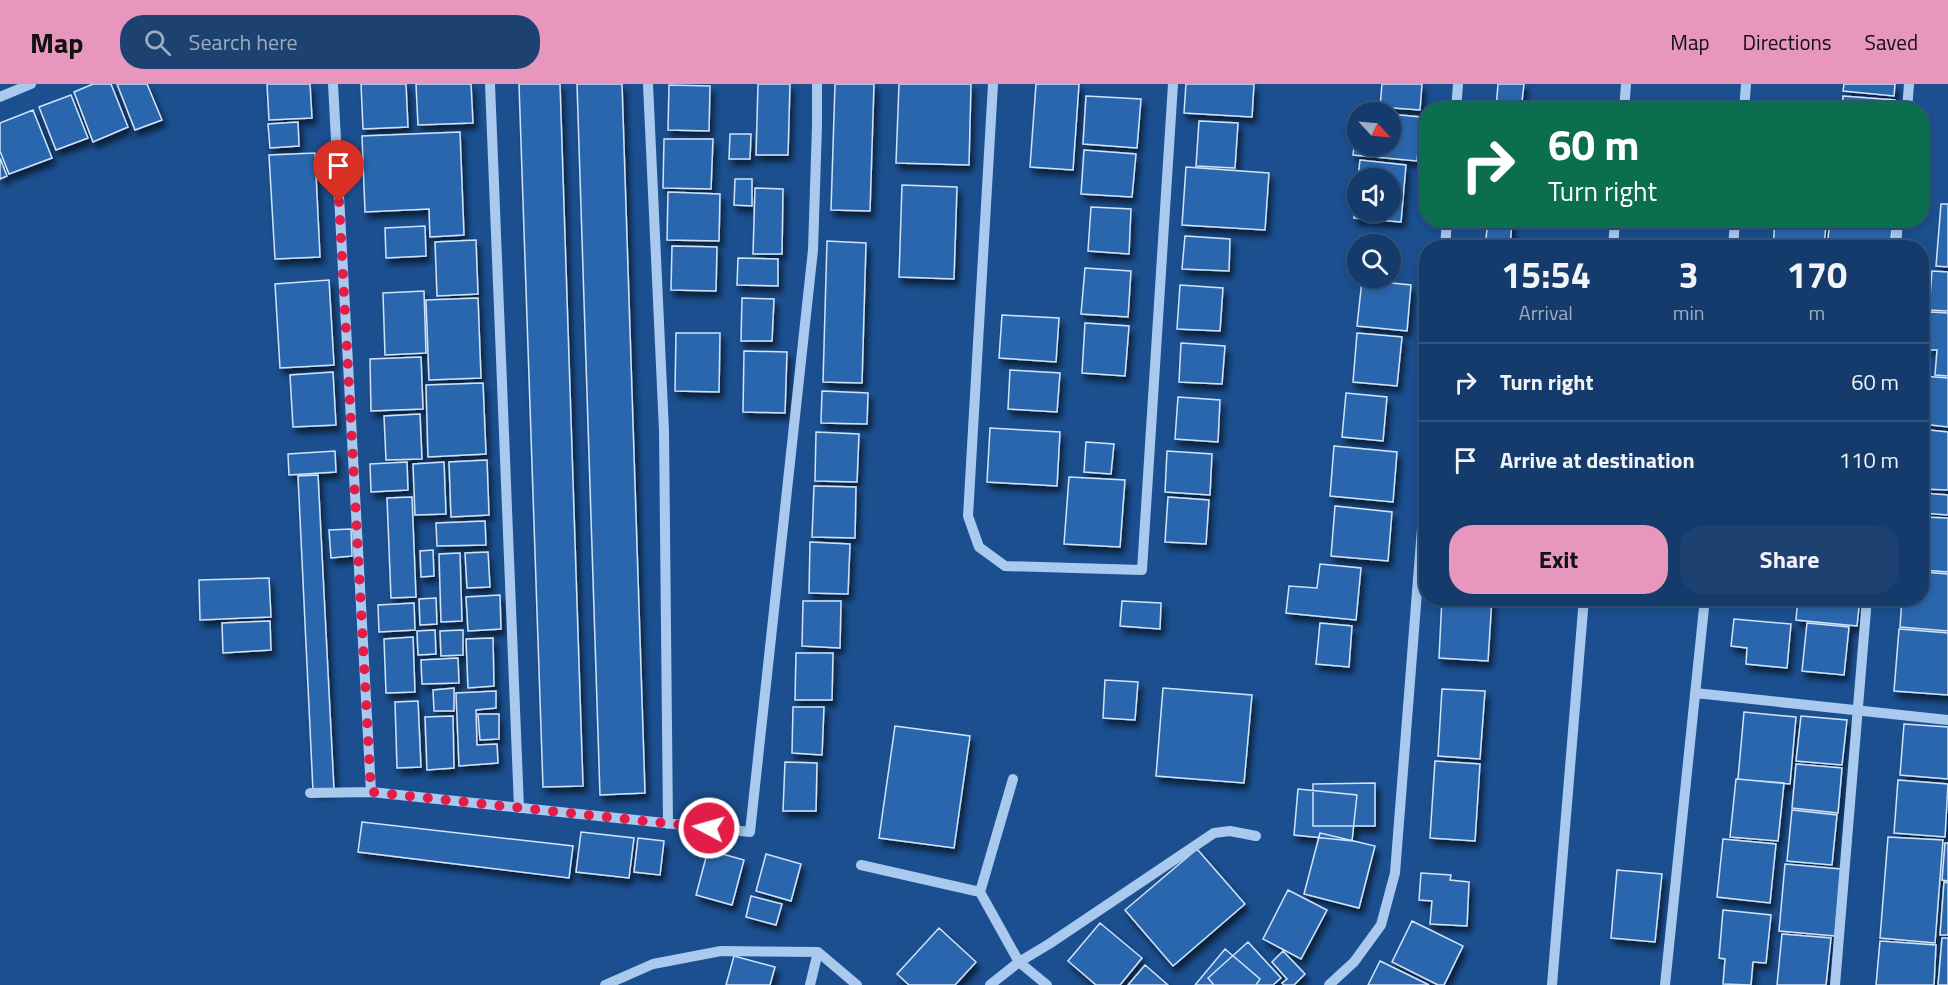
<!DOCTYPE html>
<style>
:root{--surface:#143b6b;--page:#1d4271;--text:#f1f3f6;--muted:#9dadc1;--line:#33557e;--accent:#e797bd}
body{margin:0;font-family:"Titillium Web",sans-serif;background:var(--page);color:var(--text);height:100vh;display:flex;flex-direction:column;font-size:22px;white-space:nowrap}
*{box-sizing:border-box;margin:0}
p{font-size:20px;color:var(--muted)}
.icon{flex:none;width:33px;height:33px;fill:none;stroke:currentColor;stroke-width:2;stroke-linecap:round;stroke-linejoin:round}
.map{position:relative;flex:1;overflow:hidden}
.panel{position:absolute;left:1419px;top:156px;width:510px;height:366px;display:flex;flex-direction:column;background:var(--surface);border-radius:24px;box-shadow:0 3px 9px #0003,0 0 0 2px var(--line)}
.panel>*{flex:none}
.top-card{position:absolute;left:1419px;top:18px;width:510px;height:126px;border-radius:24px;box-shadow:0 3px 9px #0003,0 0 0 2px var(--line);background:#0b6e4f;color:#fff;overflow:hidden}
.needle{width:39px;rotate:116deg}
.fabs{position:absolute;left:1347px;top:18px;display:grid;gap:12px}
.fabs a{display:grid;place-items:center;width:54px;height:54px;border-radius:50%;background:var(--surface);box-shadow:0 3px 9px #0003,0 0 0 2px var(--line);font-size:30px}
.pin{position:absolute;display:grid;place-items:center;width:51px;height:51px;color:#fff;margin:-62px -26px;border-radius:50% 50% 50% 0;rotate:-45deg;box-shadow:0 0 6px #0007}
.pin .icon{rotate:45deg}
.me{position:absolute;width:66px;margin:-33px;rotate:276deg;stroke-linejoin:round;filter:drop-shadow(0 0 4px #0008)}
.turn{display:flex;align-items:center;gap:21px;height:126px;padding:0 30px;font-size:27px}
.turn .icon{width:78px;height:78px;stroke-width:2.5}
.turn b{display:block;font-size:42px;line-height:51px}
.eta{display:flex;justify-content:space-evenly;align-items:center;height:102px;text-align:center}
.eta b{font-size:36px;font-weight:700;line-height:42px}
.cta{display:flex;gap:12px;margin-top:auto;padding:12px 30px}
.cta a{flex:1;height:69px;border-radius:24px;background:var(--accent);color:#111;font-size:24px;font-weight:700;line-height:69px;text-align:center}
.cta a+a{background:var(--page);color:var(--text)}
ul{padding:0;list-style:none}
li{display:flex;align-items:center;gap:18px;height:78px;padding:0 30px;border-top:2px solid var(--line)}
li div{flex:1}
li b{display:block;font-size:22px}
li em{font-style:normal}
header{display:flex;align-items:center;gap:36px;box-sizing:border-box;height:84px;padding:0 30px;background:var(--accent);color:#111}
header strong{font-size:28px}
nav{display:flex;gap:33px;margin-inline-start:auto;font-size:21px}
.search{width:420px;height:54px;background:var(--page);display:flex;align-items:center;gap:15px;box-sizing:border-box;padding:0 21px;border-radius:24px;color:var(--muted);font-size:22px}
.map>svg:first-child{display:block}
.building{fill:#2a66ad;stroke:#cfe3fa;stroke-width:1.5;filter:url(#shadow)}
.lines{fill:none;stroke-linecap:round;stroke-linejoin:round}
.minor{stroke:#a9c9ee;stroke-width:10}
.route{stroke:#e11d48;stroke-width:10;stroke-dasharray:0 18}
</style>
<header>
<strong>Map</strong>
<div class="search"><svg class="icon" aria-label="search" viewBox="0 0 24 24"><circle cx="10" cy="10" r="6"/><path d="M15 15l6 6"/></svg>Search here</div>
<nav><a>Map</a><a>Directions</a><a>Saved</a></nav>
</header>
<div class="map">
<svg width="1948" height="901" viewBox="0 0 1948 901">
<defs>
<filter id="shadow"><feDropShadow dx="3.5" dy="6" stdDeviation="3" flood-color="#0009"/></filter>
</defs>
<rect width="100%" height="100%" fill="#1b4f8f"/>
<path class="building" d="M 93,0 L 111,0 L 128,43 L 93,58 L 74,8 Z
M 117,0 L 147,0 L 162,36 L 135,46 Z
M 267,0 L 310,0 L 312,34 L 269,36 Z
M 361,0 L 406,0 L 408,43 L 363,45 Z
M 416,0 L 471,0 L 473,39 L 418,41 Z
M 519,0 L 560,0 L 583,702 L 543,703 Z
M 577,0 L 622,0 L 645,709 L 600,711 Z
M 758,0 L 790,0 L 788,71 L 756,71 Z
M 835,0 L 874,0 L 870,127 L 831,126 Z
M 899,0 L 971,0 L 969,81 L 896,79 Z
M 1036,0 L 1079,0 L 1073,86 L 1030,83 Z
M 1186,0 L 1254,0 L 1252,33 L 1184,29 Z
M 1382,0 L 1422,0 L 1420,26 L 1380,23 Z
M 1498,0 L 1524,0 L 1521,26 L 1496,26 Z
M 1844,0 L 1895,0 L 1894,12 L 1843,7 Z
M 669,1 L 710,2 L 709,47 L 668,46 Z
M 71,11 L 88,54 L 56,66 L 39,23 Z
M 1086,12 L 1141,15 L 1137,64 L 1083,60 Z
M 1843,12 L 1895,16 L 1894,26 L 1842,26 Z
M 33,26 L 52,74 L 9,90 L 0,67 L 0,39 Z
M 1358,29 L 1358,62 L 1390,62 L 1390,30 L 1421,33 L 1417,77 L 1353,71 Z
M 1199,37 L 1238,39 L 1235,84 L 1196,82 Z
M 298,38 L 299,62 L 270,64 L 268,40 Z
M 460,48 L 464,151 L 430,153 L 429,125 L 365,128 L 362,52 Z
M 730,50 L 751,50 L 750,75 L 729,75 Z
M 664,55 L 713,55 L 711,105 L 663,104 Z
M 1084,66 L 1136,70 L 1132,113 L 1081,110 Z
M 315,69 L 320,173 L 275,175 L 269,71 Z
M 0,74 L 7,92 L 0,95 Z
M 1360,76 L 1406,81 L 1401,138 L 1354,134 L 1358,97 L 1358,128 L 1390,128 L 1390,94 L 1358,94 Z
M 1186,83 L 1269,89 L 1265,146 L 1182,141 Z
M 735,95 L 752,95 L 752,122 L 734,121 Z
M 902,101 L 957,103 L 954,195 L 899,193 Z
M 755,104 L 783,105 L 782,170 L 753,170 Z
M 668,108 L 720,110 L 719,157 L 667,156 Z
M 1941,120 L 1948,120 L 1948,183 L 1936,182 Z
M 1091,123 L 1131,125 L 1129,170 L 1088,167 Z
M 1488,136 L 1512,136 L 1510,164 L 1485,164 Z
M 1775,136 L 1826,140 L 1824,164 L 1773,164 Z
M 1830,136 L 1893,137 L 1890,164 L 1827,164 Z
M 425,142 L 426,172 L 386,174 L 385,144 Z
M 1185,152 L 1230,155 L 1229,187 L 1182,185 Z
M 476,156 L 478,210 L 437,212 L 435,158 Z
M 827,157 L 866,159 L 862,299 L 823,298 Z
M 672,162 L 717,163 L 716,207 L 671,206 Z
M 738,174 L 778,175 L 778,202 L 737,201 Z
M 1085,184 L 1131,187 L 1128,233 L 1081,230 Z
M 1932,187 L 1948,188 L 1948,227 L 1929,226 Z
M 329,196 L 334,281 L 280,284 L 275,200 Z
M 1362,196 L 1411,201 L 1407,247 L 1357,242 Z
M 1180,201 L 1223,204 L 1220,247 L 1177,245 Z
M 424,207 L 426,269 L 385,271 L 383,209 Z
M 478,214 L 481,294 L 429,296 L 426,216 Z
M 742,214 L 774,215 L 772,257 L 741,257 Z
M 1930,228 L 1948,229 L 1948,292 L 1935,291 L 1937,266 L 1928,266 Z
M 1002,231 L 1059,234 L 1056,278 L 999,274 Z
M 1085,239 L 1129,242 L 1125,292 L 1082,289 Z
M 676,249 L 720,249 L 719,308 L 675,307 Z
M 1357,249 L 1402,253 L 1397,302 L 1353,298 Z
M 1181,259 L 1225,262 L 1222,300 L 1179,298 Z
M 744,267 L 787,268 L 785,329 L 743,328 Z
M 421,273 L 423,325 L 371,327 L 370,275 Z
M 1010,286 L 1060,289 L 1057,328 L 1008,325 Z
M 333,288 L 336,341 L 293,343 L 290,291 Z
M 1922,292 L 1948,294 L 1948,343 L 1922,340 Z
M 483,299 L 486,370 L 428,373 L 426,301 Z
M 822,307 L 868,309 L 867,340 L 821,339 Z
M 1346,309 L 1387,313 L 1383,357 L 1342,353 Z
M 1178,313 L 1220,316 L 1218,358 L 1175,355 Z
M 420,330 L 422,375 L 386,376 L 384,332 Z
M 990,344 L 1060,348 L 1057,402 L 987,398 Z
M 1929,346 L 1948,348 L 1948,406 L 1924,405 Z
M 816,348 L 859,350 L 857,398 L 815,397 Z
M 1086,358 L 1114,360 L 1111,390 L 1084,388 Z
M 1334,362 L 1397,368 L 1393,418 L 1330,412 Z
M 335,367 L 336,388 L 289,391 L 288,370 Z
M 1167,367 L 1212,370 L 1210,411 L 1165,408 Z
M 487,376 L 489,431 L 451,433 L 449,378 Z
M 407,378 L 408,406 L 371,408 L 370,380 Z
M 444,378 L 446,430 L 415,431 L 413,380 Z
M 318,391 L 334,706 L 313,707 L 298,392 Z
M 1069,393 L 1125,396 L 1120,463 L 1064,460 Z
M 814,402 L 856,403 L 855,454 L 812,453 Z
M 1923,409 L 1948,411 L 1948,431 L 1922,429 Z
M 412,413 L 416,513 L 391,514 L 387,414 Z
M 1168,413 L 1209,416 L 1206,460 L 1165,458 Z
M 1335,422 L 1392,428 L 1388,477 L 1331,472 Z
M 1922,433 L 1948,434 L 1948,488 L 1922,486 Z
M 485,437 L 486,461 L 437,462 L 436,439 Z
M 351,445 L 352,472 L 331,474 L 329,446 Z
M 810,458 L 850,460 L 848,510 L 809,509 Z
M 433,466 L 434,492 L 421,493 L 420,467 Z
M 488,468 L 490,503 L 467,504 L 465,469 Z
M 460,469 L 462,537 L 441,538 L 439,470 Z
M 1320,480 L 1361,484 L 1356,536 L 1286,529 L 1289,502 L 1317,504 Z
M 1922,488 L 1948,490 L 1948,547 L 1900,543 L 1902,514 L 1922,514 Z
M 269,494 L 271,533 L 200,536 L 199,496 Z
M 500,511 L 501,545 L 468,547 L 466,513 Z
M 436,514 L 437,540 L 420,541 L 419,515 Z
M 1442,514 L 1492,514 L 1488,577 L 1439,574 Z
M 1798,514 L 1860,514 L 1857,542 L 1796,536 Z
M 803,517 L 841,517 L 840,564 L 802,562 Z
M 1122,517 L 1161,519 L 1160,545 L 1120,542 Z
M 414,519 L 415,546 L 379,548 L 378,521 Z
M 1734,535 L 1791,540 L 1787,584 L 1746,580 L 1747,564 L 1731,562 Z
M 270,537 L 271,566 L 223,569 L 222,539 Z
M 1320,539 L 1352,542 L 1349,583 L 1316,580 Z
M 1807,539 L 1849,543 L 1844,591 L 1802,587 Z
M 1899,545 L 1948,549 L 1948,611 L 1894,607 Z
M 435,546 L 436,570 L 418,571 L 417,547 Z
M 463,546 L 463,571 L 441,572 L 440,547 Z
M 413,553 L 415,608 L 386,609 L 384,555 Z
M 493,554 L 494,602 L 468,604 L 466,555 Z
M 796,569 L 833,569 L 832,616 L 795,616 Z
M 458,574 L 459,599 L 422,600 L 421,576 Z
M 1105,596 L 1138,598 L 1135,636 L 1103,634 Z
M 454,604 L 454,627 L 434,627 L 433,606 Z
M 1163,604 L 1252,611 L 1244,699 L 1156,692 Z
M 1442,605 L 1485,607 L 1480,675 L 1438,672 Z
M 496,607 L 496,624 L 476,626 L 477,661 L 497,660 L 498,679 L 459,682 L 456,609 Z
M 418,617 L 421,683 L 397,684 L 395,618 Z
M 793,623 L 824,623 L 822,671 L 792,669 Z
M 1744,628 L 1796,633 L 1790,700 L 1738,695 Z
M 478,630 L 499,630 L 499,655 L 480,656 Z
M 453,632 L 454,684 L 427,686 L 425,633 Z
M 1801,632 L 1847,636 L 1842,681 L 1796,677 Z
M 1904,640 L 1948,643 L 1948,695 L 1900,691 Z
M 895,642 L 970,652 L 954,764 L 879,754 Z
M 1435,677 L 1480,680 L 1475,757 L 1430,754 Z
M 785,678 L 817,679 L 816,727 L 783,727 Z
M 1796,680 L 1842,684 L 1838,729 L 1792,724 Z
M 1736,695 L 1784,699 L 1778,757 L 1730,753 Z
M 1898,696 L 1948,700 L 1945,753 L 1894,749 Z
M 1375,699 L 1375,742 L 1313,742 L 1313,700 Z
M 1298,705 L 1357,711 L 1352,757 L 1294,751 Z
M 1792,726 L 1837,731 L 1832,781 L 1787,777 Z
M 362,738 L 573,762 L 569,794 L 358,768 Z
M 581,748 L 634,754 L 629,794 L 576,788 Z
M 1320,749 L 1375,762 L 1359,824 L 1304,810 Z
M 1888,753 L 1943,756 L 1935,859 L 1880,854 Z
M 638,754 L 664,757 L 660,791 L 634,788 Z
M 1723,755 L 1776,760 L 1770,819 L 1717,813 Z
M 1945,759 L 1948,759 L 1948,797 L 1942,796 Z
M 1197,765 L 1245,820 L 1173,882 L 1125,826 Z
M 708,766 L 744,776 L 732,821 L 696,811 Z
M 766,770 L 801,780 L 791,817 L 756,807 Z
M 1785,780 L 1841,785 L 1835,852 L 1779,847 Z
M 1617,786 L 1662,790 L 1655,858 L 1611,854 Z
M 1421,789 L 1451,791 L 1450,796 L 1469,798 L 1467,842 L 1430,840 L 1432,817 L 1419,816 Z
M 1944,798 L 1948,799 L 1948,851 L 1940,851 Z
M 1288,806 L 1327,826 L 1301,875 L 1263,855 Z
M 751,812 L 782,820 L 776,841 L 746,833 Z
M 1723,826 L 1771,831 L 1766,879 L 1753,878 L 1751,901 L 1723,900 L 1725,875 L 1719,874 Z
M 1412,837 L 1463,862 L 1444,901 L 1438,901 L 1392,878 Z
M 1100,839 L 1142,874 L 1120,901 L 1096,901 L 1068,877 Z
M 939,844 L 976,878 L 955,901 L 909,901 L 897,890 Z
M 1782,850 L 1831,854 L 1826,901 L 1777,901 Z
M 1942,854 L 1948,854 L 1948,901 L 1938,901 Z
M 1880,857 L 1936,861 L 1934,901 L 1876,901 Z
M 1248,858 L 1281,894 L 1273,901 L 1214,901 L 1208,894 Z
M 1225,865 L 1260,895 L 1256,901 L 1195,901 Z
M 1283,867 L 1305,890 L 1294,901 L 1284,901 L 1282,899 L 1287,895 L 1272,878 Z
M 734,872 L 775,883 L 770,901 L 726,901 Z
M 1380,877 L 1429,901 L 1368,901 Z
M 1145,881 L 1168,901 L 1128,901 Z"/>
<g class="lines">
<path class="minor" d="M 333,0 L 371,708
M 490,0 L 519,724
M 648,0 L 664,347 L 668,740
M 993,0 L 968,432 L 979,463 L 1005,482 L 1142,486 L 1173,0
M 0,13 L 31,0
M 1456,26 L 1458,0
M 1624,26 L 1626,0
M 1744,26 L 1746,0
M 1907,26 L 1909,0
M 1445,164 L 1447,136
M 1613,164 L 1615,136
M 1733,164 L 1735,136
M 1896,164 L 1898,136
M 1695,609 L 1948,636
M 310,709 L 371,708 L 750,748 L 813,166 L 817,42 L 817,0
M 861,781 L 980,808 L 1019,878 L 1047,901
M 980,808 L 1013,695
M 605,901 L 653,880 L 721,867 L 818,868 L 857,901
M 810,901 L 818,868
M 990,901 L 1019,878 L 1049,860 L 1214,749 L 1230,747 L 1256,752
M 1329,901 L 1354,878 L 1381,841 L 1395,789 L 1426,393
M 1552,901 L 1584,514
M 1665,901 L 1705,514
M 1835,901 L 1867,514"/>
</g>
<g class="lines">
<path class="route" d="M 339,118 L 371,708 L 709,744"/>
</g>
</svg>
<div class="fabs">
<a><svg class="needle" viewBox="-14 -14 28 28"><path d="M0-13l5 13h-10z" fill="#e53935"/><path d="M0 13l5-13h-10z" fill="#9dadc1"/></svg></a>
<a><svg class="icon" aria-label="sound" viewBox="0 0 24 24"><path d="M4 9h4l5-4v14l-5-4H4zM17 9q2 3 0 6"/></svg></a>
<a><svg class="icon" aria-label="search" viewBox="0 0 24 24"><circle cx="10" cy="10" r="6"/><path d="M15 15l6 6"/></svg></a>
</div>
<div class="pin" style="left:339px;top:118px;background:#d93025"><svg class="icon" aria-label="arrive" viewBox="0 0 24 24"><path d="M6 21V4h12l-3 4 3 4H6"/></svg></div>
<svg class="me" style="left:709px;top:744px" viewBox="-20 -20 40 40"><circle r="17" fill="#e11d48" stroke="#fff" stroke-width="3"/><path d="M0-11L8 9 0 5-8 9z" fill="#fff"/></svg>
<div class="top-card">
<div class="turn"><svg class="icon" aria-label="right" viewBox="0 0 24 24"><path d="M7 20v-9h11M14 6l5 5-5 5"/></svg><div><b>60 m</b>Turn right</div></div>
</div>
<section class="panel">
<div class="eta">
<div><b>15:54</b><p>Arrival</p></div>
<div><b>3</b><p>min</p></div>
<div><b>170</b><p>m</p></div>
</div>
<ul>
<li><svg class="icon" aria-label="right" viewBox="0 0 24 24"><path d="M7 20v-9h11M14 6l5 5-5 5"/></svg><div><b>Turn right</b></div><em>60 m</em></li>
<li><svg class="icon" aria-label="arrive" viewBox="0 0 24 24"><path d="M6 21V4h12l-3 4 3 4H6"/></svg><div><b>Arrive at destination</b></div><em>110 m</em></li>
</ul>
<div class="cta"><a>Exit</a><a>Share</a></div>
</section>
</div>
